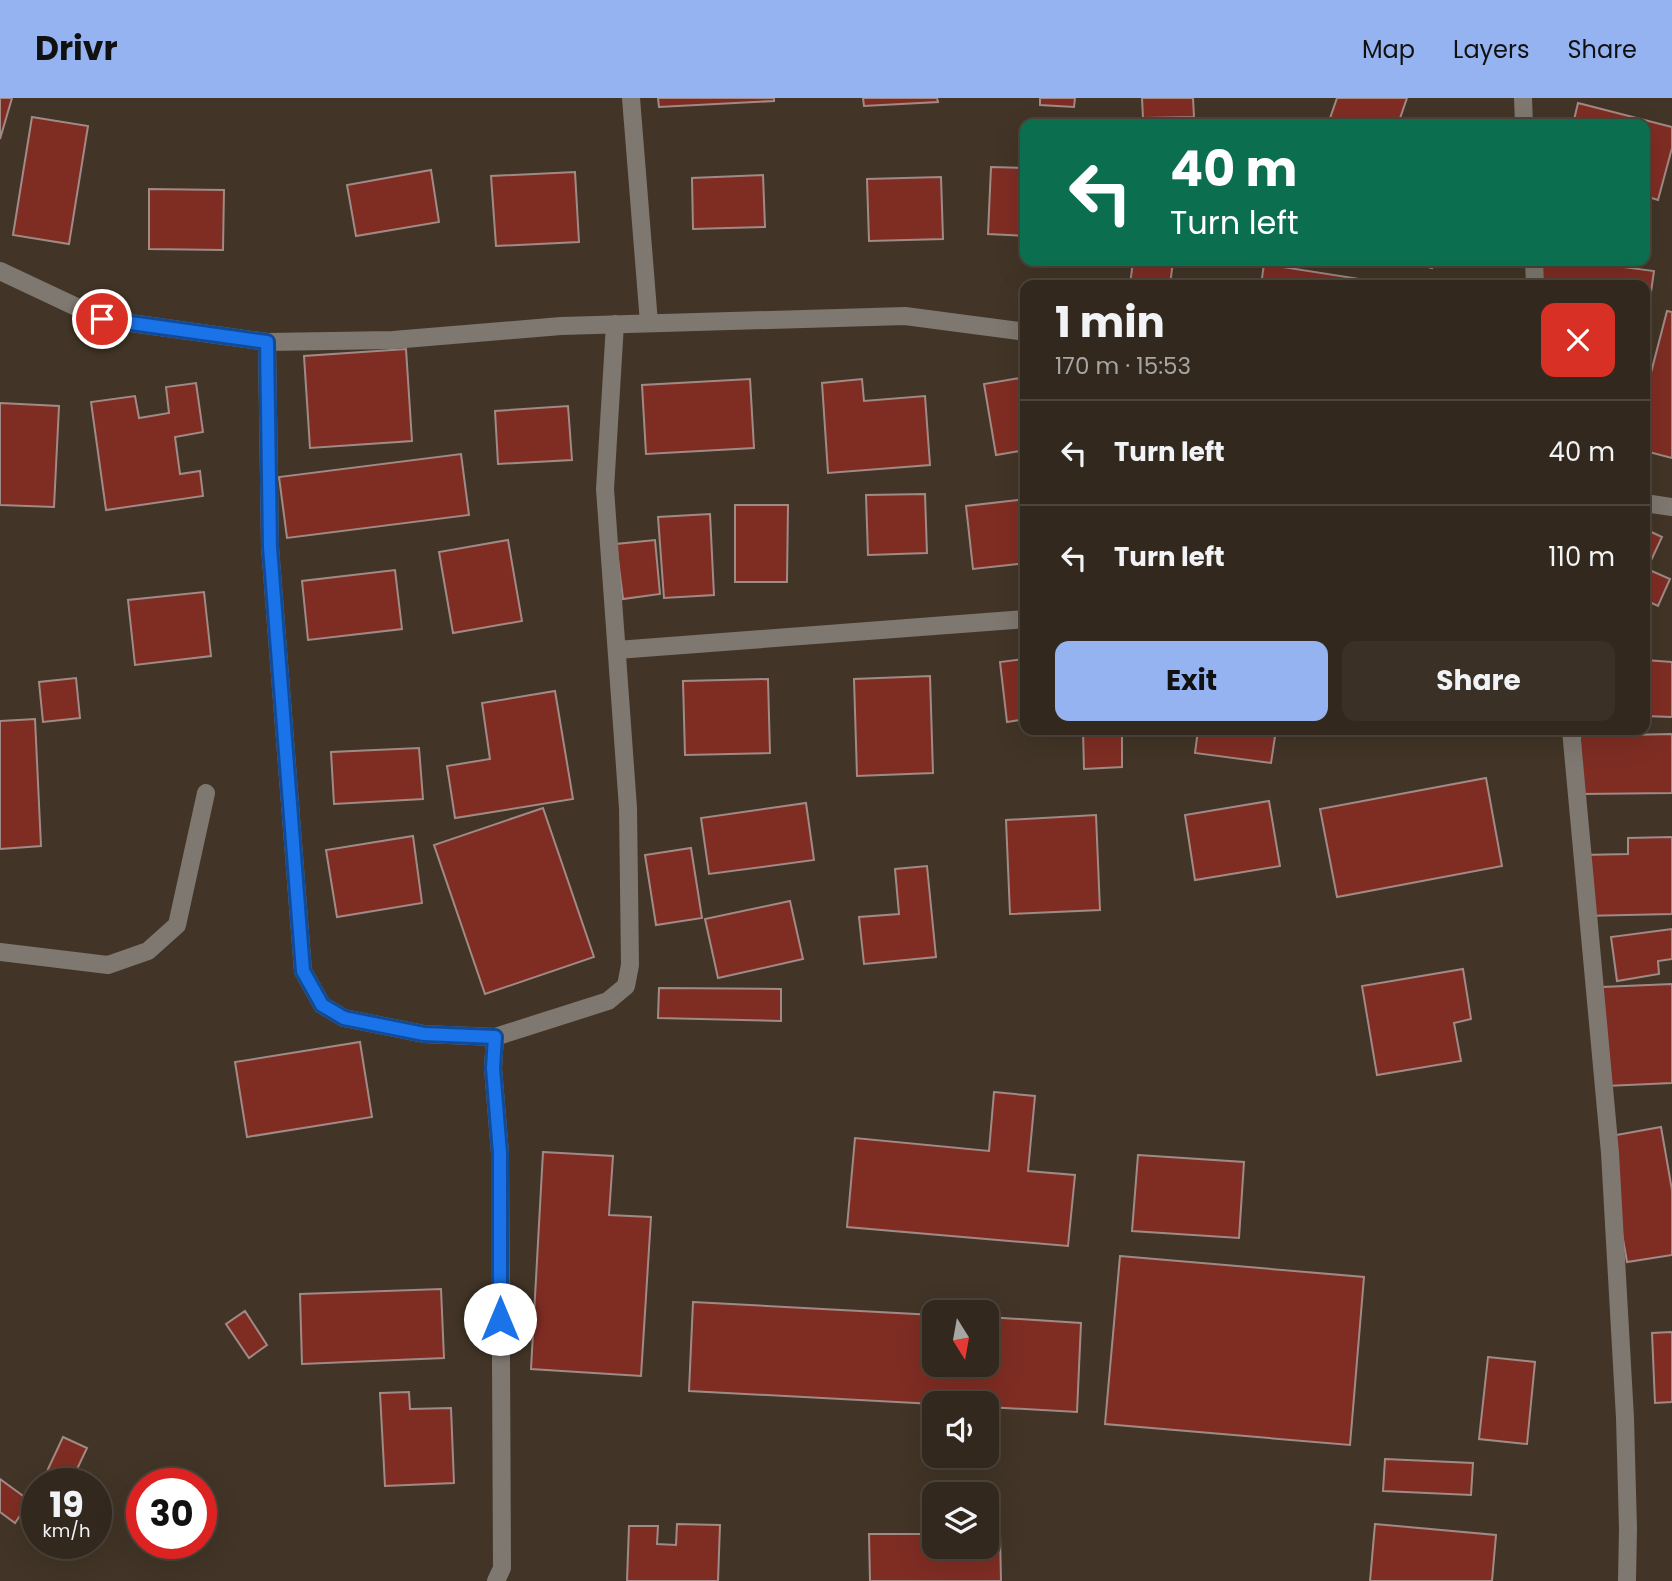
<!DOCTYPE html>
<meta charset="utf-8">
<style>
:root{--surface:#32281d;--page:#3a3026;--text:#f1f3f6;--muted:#a8a6a4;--line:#4d443b;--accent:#95b2f1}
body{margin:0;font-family:Poppins,sans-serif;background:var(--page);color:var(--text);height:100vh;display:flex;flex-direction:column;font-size:26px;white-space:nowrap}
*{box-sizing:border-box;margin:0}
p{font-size:23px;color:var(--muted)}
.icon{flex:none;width:38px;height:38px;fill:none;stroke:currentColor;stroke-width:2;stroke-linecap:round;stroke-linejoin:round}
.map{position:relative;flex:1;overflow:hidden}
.panel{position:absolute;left:1020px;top:182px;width:630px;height:455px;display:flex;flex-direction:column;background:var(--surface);border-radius:14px;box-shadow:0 7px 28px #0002,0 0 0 2px var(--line)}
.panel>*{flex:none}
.hud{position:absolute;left:1020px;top:21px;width:630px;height:147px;border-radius:14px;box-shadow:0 7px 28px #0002,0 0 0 2px var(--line);background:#0b6e4f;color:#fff;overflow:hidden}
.needle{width:46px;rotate:169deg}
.buttons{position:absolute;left:922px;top:1202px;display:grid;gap:14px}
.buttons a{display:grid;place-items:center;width:77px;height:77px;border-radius:14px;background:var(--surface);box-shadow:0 7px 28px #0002,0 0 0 2px var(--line);font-size:35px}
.speed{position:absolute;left:21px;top:1370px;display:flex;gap:14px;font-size:35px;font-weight:700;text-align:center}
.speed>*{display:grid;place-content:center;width:91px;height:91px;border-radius:50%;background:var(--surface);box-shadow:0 7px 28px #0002,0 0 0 2px var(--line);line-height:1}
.speed small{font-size:18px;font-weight:400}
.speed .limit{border:10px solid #d22;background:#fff;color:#111}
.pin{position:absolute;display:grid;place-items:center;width:60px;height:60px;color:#fff;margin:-30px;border:4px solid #fff;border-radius:50%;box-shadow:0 2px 7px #0007}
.me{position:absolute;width:77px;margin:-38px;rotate:0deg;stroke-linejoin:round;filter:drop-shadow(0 0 5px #0008)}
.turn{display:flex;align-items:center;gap:24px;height:147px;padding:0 35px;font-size:32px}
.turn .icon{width:91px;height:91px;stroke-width:2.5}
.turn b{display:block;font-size:49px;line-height:60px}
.round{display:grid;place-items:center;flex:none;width:74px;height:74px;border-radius:14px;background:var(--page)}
.summary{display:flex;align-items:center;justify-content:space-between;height:119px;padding:0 35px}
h1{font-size:42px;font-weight:700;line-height:52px}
.primary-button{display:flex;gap:14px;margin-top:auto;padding:14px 35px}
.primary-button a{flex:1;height:80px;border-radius:14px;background:var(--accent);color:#111;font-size:28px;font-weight:700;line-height:80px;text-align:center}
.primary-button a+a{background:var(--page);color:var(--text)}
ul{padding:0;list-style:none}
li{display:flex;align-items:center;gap:21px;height:105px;padding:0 35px;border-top:2px solid var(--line)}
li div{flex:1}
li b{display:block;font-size:26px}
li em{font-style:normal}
header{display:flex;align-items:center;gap:42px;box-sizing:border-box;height:98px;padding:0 35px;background:var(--accent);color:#111}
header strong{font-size:33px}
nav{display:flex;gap:38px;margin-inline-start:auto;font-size:24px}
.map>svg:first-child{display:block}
.building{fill:#7f2d23;stroke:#a18a86;stroke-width:2}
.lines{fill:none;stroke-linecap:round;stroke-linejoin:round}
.minor{stroke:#7e7870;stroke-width:18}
.route-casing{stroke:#114b97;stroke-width:18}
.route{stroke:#1a73e8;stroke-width:12}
</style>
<header>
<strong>Drivr</strong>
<nav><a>Map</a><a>Layers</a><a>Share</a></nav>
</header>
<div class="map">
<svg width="1672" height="1483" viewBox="0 0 1672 1483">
<rect width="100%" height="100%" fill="#423527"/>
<path class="building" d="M 0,0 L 12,0 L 0,41 Z
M 658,0 L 774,0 L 774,3 L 659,9 Z
M 863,0 L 937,0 L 938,4 L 864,8 Z
M 1040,0 L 1075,0 L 1074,9 L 1040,7 Z
M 1142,0 L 1193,0 L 1194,19 L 1143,20 Z
M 1337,0 L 1407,0 L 1398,26 L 1385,22 L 1384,26 L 1328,26 Z
M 1578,5 L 1672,29 L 1672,50 L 1658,102 L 1645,98 L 1645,26 L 1573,26 Z
M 32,19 L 88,28 L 69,146 L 13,137 Z
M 991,69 L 1026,70 L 1026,138 L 988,136 Z
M 431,72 L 439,124 L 356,138 L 347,87 Z
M 575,74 L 579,144 L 496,148 L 491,78 Z
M 763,77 L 765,129 L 693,131 L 692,80 Z
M 941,79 L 943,141 L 869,143 L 867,81 Z
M 149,91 L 224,92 L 223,152 L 149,151 Z
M 1133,163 L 1173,163 L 1170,187 L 1130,187 Z
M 1404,163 L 1434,163 L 1432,170 Z
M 1543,163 L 1578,163 L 1654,173 L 1647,222 L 1645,222 L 1645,187 L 1540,187 Z
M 1264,166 L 1366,182 L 1365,187 L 1261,187 Z
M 1667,213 L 1672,214 L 1672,360 L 1645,353 L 1645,298 Z
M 406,251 L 412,343 L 310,350 L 304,258 Z
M 1026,279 L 1026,352 L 996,357 L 984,286 Z
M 750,281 L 754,350 L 646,356 L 642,287 Z
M 862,281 L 864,303 L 925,298 L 930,367 L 828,375 L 822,285 Z
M 196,285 L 203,334 L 175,339 L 180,376 L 200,373 L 203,398 L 106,412 L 91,304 L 135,298 L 139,320 L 169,315 L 166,289 Z
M 0,305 L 59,308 L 54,409 L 0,407 Z
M 568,308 L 572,362 L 498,366 L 495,313 Z
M 461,356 L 469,417 L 287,440 L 279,379 Z
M 925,396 L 927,455 L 868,457 L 866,397 Z
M 1026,401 L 1026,465 L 973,471 L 966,408 Z
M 735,407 L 788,407 L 787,484 L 735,484 Z
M 710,416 L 714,497 L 664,500 L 658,419 Z
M 1645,431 L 1662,439 L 1647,471 L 1670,481 L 1658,508 L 1645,502 Z
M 508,442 L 522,523 L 453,535 L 439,454 Z
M 655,442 L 660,496 L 623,501 L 616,446 Z
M 395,472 L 402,531 L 308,542 L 302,483 Z
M 204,494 L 211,558 L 135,567 L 128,502 Z
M 1021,547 L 1026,547 L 1026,621 L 1007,624 L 1000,564 L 1023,561 Z
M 1645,562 L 1672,564 L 1672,619 L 1645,618 Z
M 930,578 L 933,675 L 857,678 L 854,581 Z
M 76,580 L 80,620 L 43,624 L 39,584 Z
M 768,581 L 770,655 L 685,657 L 683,583 Z
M 555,593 L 573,701 L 455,720 L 447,668 L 490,661 L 482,605 Z
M 35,621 L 41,748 L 0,751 L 0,623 Z
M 1083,632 L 1122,632 L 1122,669 L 1084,671 Z
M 1198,632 L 1276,632 L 1271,665 L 1195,655 Z
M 1384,632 L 1446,632 L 1446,634 Z
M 1672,636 L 1672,695 L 1581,696 L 1580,638 Z
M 419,650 L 423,701 L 334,706 L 331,654 Z
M 1486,680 L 1502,768 L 1337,799 L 1320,711 Z
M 1269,703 L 1280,768 L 1195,782 L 1185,717 Z
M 806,705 L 814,762 L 709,776 L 701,720 Z
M 543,710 L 594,859 L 485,896 L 434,747 Z
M 1096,717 L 1100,812 L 1010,816 L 1006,722 Z
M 413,738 L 422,805 L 337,819 L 326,752 Z
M 1672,739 L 1672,816 L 1582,818 L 1581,757 L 1628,756 L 1628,740 Z
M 691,750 L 702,820 L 656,827 L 645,757 Z
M 927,768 L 936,859 L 864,866 L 859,819 L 899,816 L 895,771 Z
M 790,803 L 803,861 L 718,880 L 705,821 Z
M 1672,831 L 1672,861 L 1658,863 L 1659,876 L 1617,883 L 1611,839 Z
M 1463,871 L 1471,921 L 1454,925 L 1461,963 L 1377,977 L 1362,888 Z
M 1672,886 L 1672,985 L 1606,988 L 1602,889 Z
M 659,890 L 781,891 L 781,923 L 658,920 Z
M 360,944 L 372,1019 L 247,1039 L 235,964 Z
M 994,994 L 1035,998 L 1028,1073 L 1075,1077 L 1068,1148 L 847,1129 L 855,1040 L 989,1053 Z
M 1661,1029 L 1672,1092 L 1672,1157 L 1627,1164 L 1605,1039 Z
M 543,1054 L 613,1058 L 609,1117 L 651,1119 L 641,1278 L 531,1271 Z
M 1138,1057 L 1244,1064 L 1239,1140 L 1132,1133 Z
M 1120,1158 L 1364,1179 L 1350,1347 L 1105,1326 Z
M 441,1191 L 444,1260 L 302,1266 L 300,1196 Z
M 693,1204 L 934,1217 L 934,1267 L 987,1267 L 987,1219 L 1081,1225 L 1077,1314 L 987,1309 L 987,1306 L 934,1306 L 689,1293 Z
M 245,1213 L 267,1247 L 249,1260 L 226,1226 Z
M 1672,1234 L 1672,1304 L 1655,1305 L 1652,1235 Z
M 1488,1259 L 1535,1264 L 1527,1346 L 1479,1341 Z
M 409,1294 L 410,1311 L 451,1310 L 454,1385 L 385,1388 L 380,1295 Z
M 63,1339 L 87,1350 L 70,1386 L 41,1386 Z
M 1385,1361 L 1473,1365 L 1471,1397 L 1383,1393 Z
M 0,1381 L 30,1403 L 15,1425 L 0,1414 Z
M 37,1394 L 37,1413 L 29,1410 Z
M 677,1426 L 720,1427 L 718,1483 L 627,1483 L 629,1428 L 658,1428 L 657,1446 L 676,1447 Z
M 1375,1426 L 1496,1437 L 1492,1483 L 1370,1483 Z
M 987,1435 L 1000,1435 L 1001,1483 L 870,1483 L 869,1436 L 934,1436 L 934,1449 L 987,1449 Z"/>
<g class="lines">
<path class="minor" d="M 631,0 L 649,225
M 1523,0 L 1524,26
M 1534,163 L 1535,187
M 0,173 L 102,221 L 267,244 L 393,242 L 561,228 L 905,218 L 1026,234
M 267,244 L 270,449 L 303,873 L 322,907 L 344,920 L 424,936 L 495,939 L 608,903 L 626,888 L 630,867 L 628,710 L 605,391 L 615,226
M 1645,405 L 1672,409
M 617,552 L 1026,521
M 1571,632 L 1610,1055 L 1625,1320 L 1628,1430 L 1627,1483
M 0,854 L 108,867 L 148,853 L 177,827 L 206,695
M 495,939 L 493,970 L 500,1055 L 502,1470 L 496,1483"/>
</g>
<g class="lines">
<g class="route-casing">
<path id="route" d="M 102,221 L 267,244 L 270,449 L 303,873 L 322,907 L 344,920 L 424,936 L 495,939 L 493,970 L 500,1055 L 500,1221"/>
</g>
<use href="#route" class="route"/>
</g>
</svg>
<div class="buttons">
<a><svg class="needle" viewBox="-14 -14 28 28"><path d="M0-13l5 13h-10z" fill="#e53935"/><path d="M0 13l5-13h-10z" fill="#a8a6a4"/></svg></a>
<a><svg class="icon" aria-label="sound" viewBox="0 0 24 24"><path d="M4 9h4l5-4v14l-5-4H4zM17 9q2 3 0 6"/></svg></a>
<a><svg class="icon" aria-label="layers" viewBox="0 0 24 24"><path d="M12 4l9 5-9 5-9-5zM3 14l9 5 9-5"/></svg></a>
</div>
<div class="speed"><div>19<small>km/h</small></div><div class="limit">30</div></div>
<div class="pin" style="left:102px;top:221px;background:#d93025"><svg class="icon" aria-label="arrive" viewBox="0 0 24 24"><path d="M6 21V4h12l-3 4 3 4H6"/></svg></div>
<svg class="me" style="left:500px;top:1221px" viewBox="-20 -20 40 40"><circle r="19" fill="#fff"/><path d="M0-13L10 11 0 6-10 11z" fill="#1a73e8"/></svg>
<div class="hud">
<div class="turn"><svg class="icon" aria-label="left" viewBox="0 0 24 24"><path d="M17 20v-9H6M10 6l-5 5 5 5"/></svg><div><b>40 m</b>Turn left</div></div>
</div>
<section class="panel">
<div class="summary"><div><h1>1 min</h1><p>170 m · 15:53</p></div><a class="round" style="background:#d93025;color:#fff"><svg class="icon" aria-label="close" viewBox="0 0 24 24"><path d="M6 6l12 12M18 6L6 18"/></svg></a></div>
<ul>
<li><svg class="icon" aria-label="left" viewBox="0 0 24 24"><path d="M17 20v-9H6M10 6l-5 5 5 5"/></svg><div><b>Turn left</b></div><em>40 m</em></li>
<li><svg class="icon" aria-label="left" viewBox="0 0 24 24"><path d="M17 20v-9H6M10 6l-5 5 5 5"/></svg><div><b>Turn left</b></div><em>110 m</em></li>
</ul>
<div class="primary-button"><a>Exit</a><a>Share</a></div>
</section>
</div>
